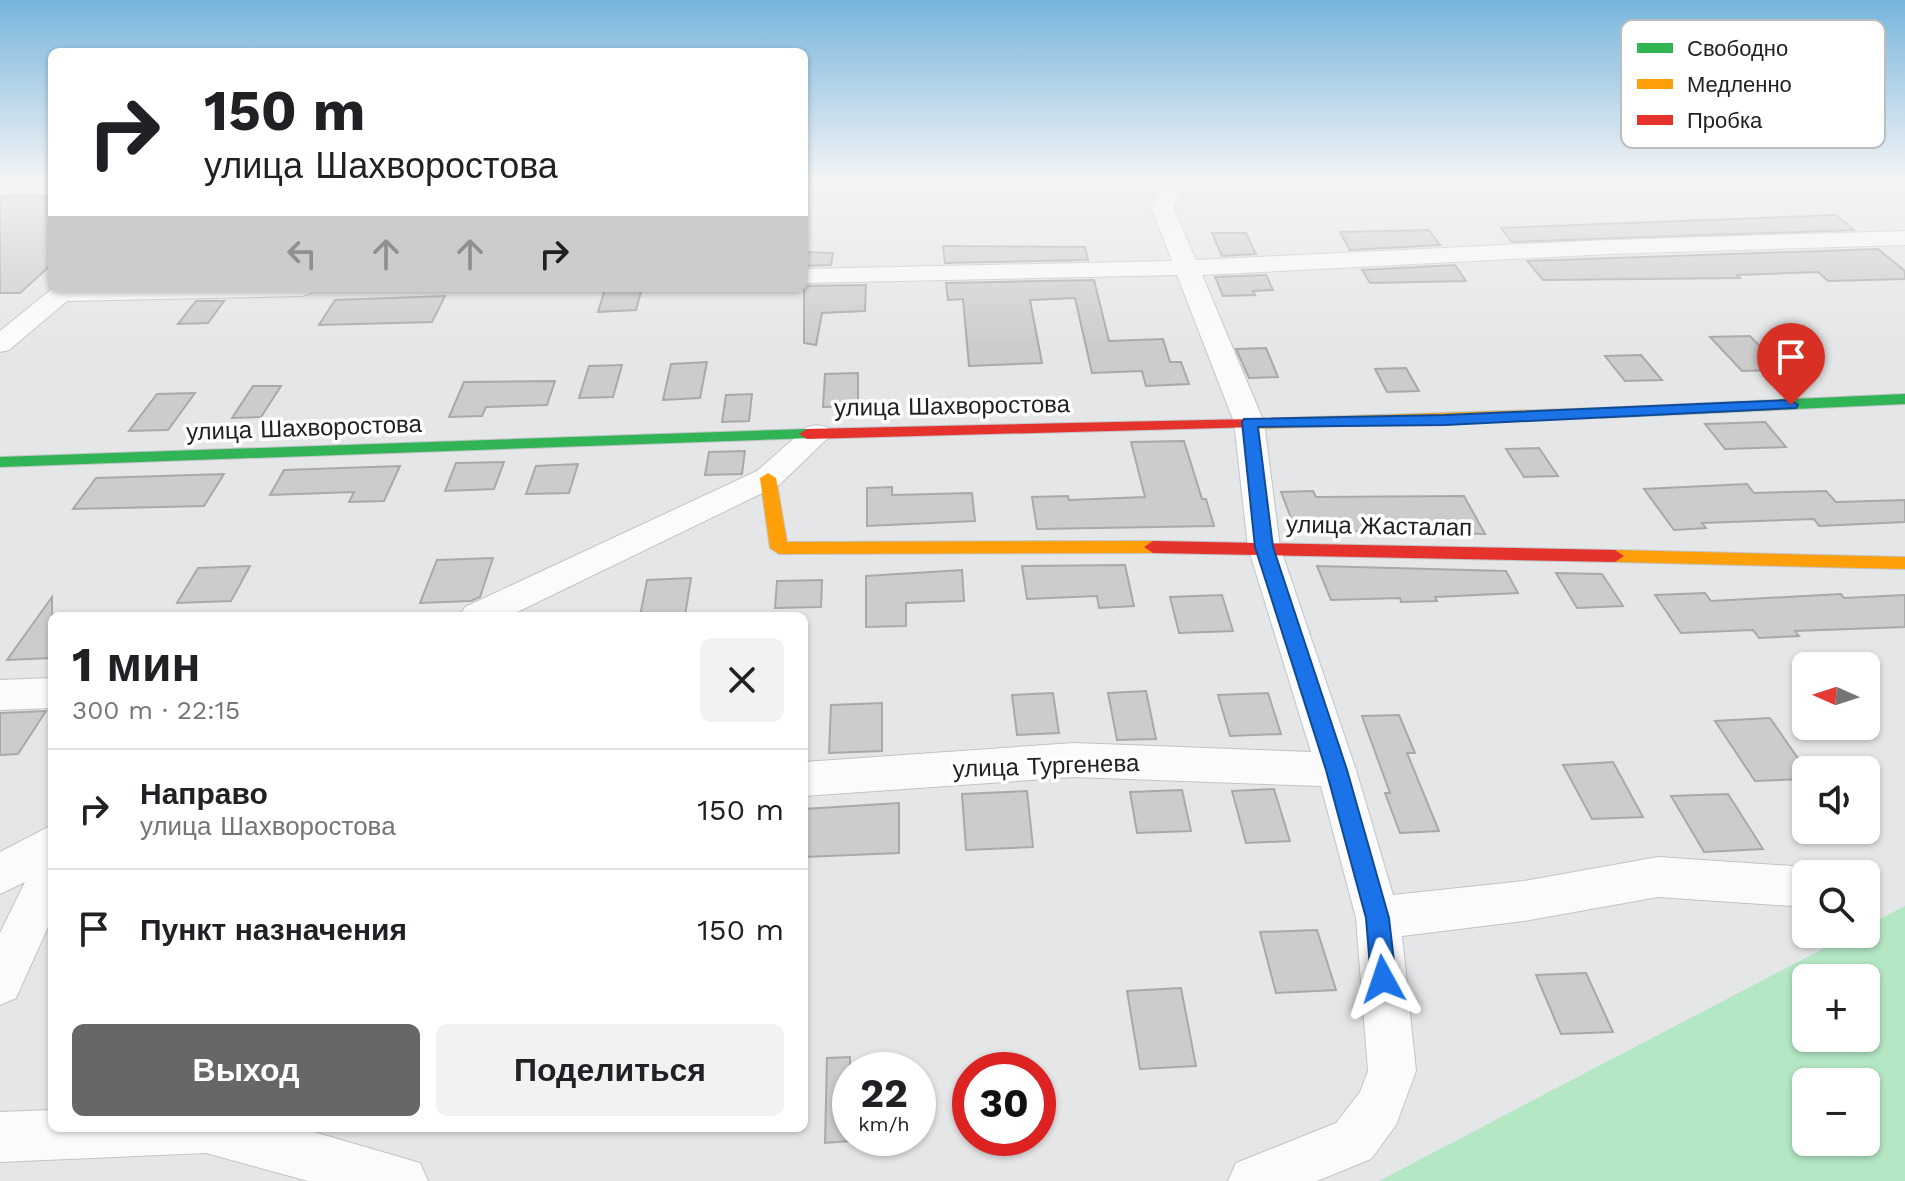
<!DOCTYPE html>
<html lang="ru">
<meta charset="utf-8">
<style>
:root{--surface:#fff;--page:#f2f2f2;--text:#202124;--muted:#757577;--line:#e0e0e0;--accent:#656768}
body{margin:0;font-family:"Work Sans",sans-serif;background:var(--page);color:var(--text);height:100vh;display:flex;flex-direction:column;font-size:30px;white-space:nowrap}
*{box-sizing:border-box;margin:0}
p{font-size:26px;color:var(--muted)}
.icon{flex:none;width:44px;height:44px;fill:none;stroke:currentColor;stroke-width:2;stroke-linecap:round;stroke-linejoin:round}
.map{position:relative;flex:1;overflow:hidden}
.drawer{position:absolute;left:48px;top:612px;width:760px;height:520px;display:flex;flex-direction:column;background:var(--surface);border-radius:12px;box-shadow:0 2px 6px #0004}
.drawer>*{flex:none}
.guide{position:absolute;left:48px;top:48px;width:760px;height:244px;border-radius:12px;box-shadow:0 2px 6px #0004;background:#fff;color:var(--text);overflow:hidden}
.needle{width:52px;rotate:273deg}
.tools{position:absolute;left:1792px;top:652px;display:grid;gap:16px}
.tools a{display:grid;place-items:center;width:88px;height:88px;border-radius:12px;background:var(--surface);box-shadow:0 2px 6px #0004;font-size:40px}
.speed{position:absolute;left:832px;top:1052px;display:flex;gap:16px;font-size:40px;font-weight:700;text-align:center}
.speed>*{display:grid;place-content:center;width:104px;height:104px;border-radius:50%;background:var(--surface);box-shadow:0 2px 6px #0004;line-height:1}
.speed small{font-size:20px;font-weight:400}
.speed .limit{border:12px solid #d22;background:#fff;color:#111}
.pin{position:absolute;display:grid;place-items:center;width:68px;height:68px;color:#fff;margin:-82px -34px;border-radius:50% 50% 50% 0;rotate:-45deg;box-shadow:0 0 8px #0007}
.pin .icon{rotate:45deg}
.me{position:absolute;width:88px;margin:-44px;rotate:355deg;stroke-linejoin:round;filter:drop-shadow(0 0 6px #0008)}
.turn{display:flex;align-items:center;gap:28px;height:168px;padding:0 24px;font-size:36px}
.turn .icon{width:104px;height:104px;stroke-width:2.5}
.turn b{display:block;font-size:56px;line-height:68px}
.lanes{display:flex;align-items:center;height:76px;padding:0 24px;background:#0003;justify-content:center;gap:40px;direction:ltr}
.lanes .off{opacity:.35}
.round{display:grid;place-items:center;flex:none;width:84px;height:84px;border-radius:12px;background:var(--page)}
.overview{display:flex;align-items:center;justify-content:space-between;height:136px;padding:0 24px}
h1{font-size:48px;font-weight:700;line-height:60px}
.button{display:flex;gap:16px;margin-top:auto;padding:16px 24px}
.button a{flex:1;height:92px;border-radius:12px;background:var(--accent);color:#fff;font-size:32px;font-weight:700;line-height:92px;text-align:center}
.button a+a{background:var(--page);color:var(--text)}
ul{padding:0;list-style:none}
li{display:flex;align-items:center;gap:24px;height:120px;padding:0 24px;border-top:2px solid var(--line)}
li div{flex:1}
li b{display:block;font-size:30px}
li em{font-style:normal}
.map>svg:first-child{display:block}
.green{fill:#b4e7c4;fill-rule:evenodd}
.building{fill:#cbcccb;stroke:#a9a9a9;stroke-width:2}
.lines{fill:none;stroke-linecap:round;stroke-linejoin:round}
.street-casing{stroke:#c2c4c6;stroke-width:2}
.fast-casing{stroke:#c2c4c6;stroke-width:2}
.slow-casing{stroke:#c2c4c6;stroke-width:2}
.jam-casing{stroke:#c2c4c6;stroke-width:2}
.street{fill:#fbfbfc;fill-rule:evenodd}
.fast{fill:#30b455;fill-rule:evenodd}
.slow{fill:#ff9f0a;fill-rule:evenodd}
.jam{fill:#e5322d;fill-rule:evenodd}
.route{fill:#1a73e8;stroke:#114b97;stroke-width:2}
.labels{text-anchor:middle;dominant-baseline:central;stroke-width:7;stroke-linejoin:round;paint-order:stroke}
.street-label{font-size:24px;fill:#212223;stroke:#fff}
.key{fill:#fff;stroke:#bcbdbd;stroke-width:2}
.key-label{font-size:22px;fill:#212223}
</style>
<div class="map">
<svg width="1905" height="1181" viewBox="0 0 1905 1181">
<rect width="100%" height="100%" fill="#e4e6e8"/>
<path class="green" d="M 1905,906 L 1905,1181 L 1379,1181 L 1851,934 L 1866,934 L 1866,926 ZM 1806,978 L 1866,978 L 1866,1038 L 1806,1038 ZM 1866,1082 L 1866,1142 L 1806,1142 L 1806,1082 Z"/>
<path class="building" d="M 0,197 L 52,197 L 52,264 L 20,293 L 0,293 Z
M 1836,215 L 1854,230 L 1512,242 L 1501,228 Z
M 1429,230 L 1440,245 L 1350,250 L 1340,232 Z
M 1212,233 L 1246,233 L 1256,254 L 1222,256 Z
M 943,246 L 1085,247 L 1088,260 L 945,263 Z
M 1878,249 L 1905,271 L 1905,279 L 1828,281 L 1818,272 L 1737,275 L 1740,278 L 1543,280 L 1527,261 Z
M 804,252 L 833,253 L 831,265 L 804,266 Z
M 1455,265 L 1466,281 L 1370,283 L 1362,270 Z
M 1266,275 L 1273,290 L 1253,291 L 1255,295 L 1223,296 L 1215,277 Z
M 1094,280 L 1109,341 L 1163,339 L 1170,362 L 1181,362 L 1189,384 L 1146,386 L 1142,371 L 1092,373 L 1075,298 L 1030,300 L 1042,363 L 969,366 L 963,299 L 948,300 L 946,283 Z
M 866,285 L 865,311 L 822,313 L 816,345 L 804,343 L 804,286 Z
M 642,288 L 636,310 L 598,312 L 605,289 Z
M 445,296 L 432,322 L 319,325 L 335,300 Z
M 196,301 L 224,301 L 208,323 L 178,324 Z
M 1750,336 L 1783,370 L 1742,371 L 1710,337 Z
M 1266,348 L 1278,377 L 1249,378 L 1236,349 Z
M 1641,355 L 1662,380 L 1625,381 L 1605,356 Z
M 707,362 L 700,398 L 663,400 L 671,364 Z
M 622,365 L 613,397 L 579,398 L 589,366 Z
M 1406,368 L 1419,391 L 1387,392 L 1375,369 Z
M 858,373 L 858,406 L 823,407 L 825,374 Z
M 555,381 L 547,405 L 486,407 L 482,416 L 449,417 L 464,382 Z
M 253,386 L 281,386 L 261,417 L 232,418 Z
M 195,393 L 168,430 L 129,431 L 157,394 Z
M 752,394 L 749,421 L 722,422 L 726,395 Z
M 1765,422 L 1786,447 L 1725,449 L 1705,424 Z
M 1184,441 L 1202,499 L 1206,499 L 1214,526 L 1037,529 L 1032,497 L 1068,496 L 1069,500 L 1145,497 L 1131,442 Z
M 1539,448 L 1558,476 L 1524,477 L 1506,449 Z
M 745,451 L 742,474 L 705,475 L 709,452 Z
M 504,462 L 494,489 L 445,491 L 456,463 Z
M 578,464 L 569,493 L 526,494 L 536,466 Z
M 400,466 L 384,501 L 349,502 L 354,492 L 270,495 L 284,470 Z
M 224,474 L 204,506 L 73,509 L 96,478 Z
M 1747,484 L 1754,493 L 1826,491 L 1836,502 L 1905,500 L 1905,522 L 1819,526 L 1814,519 L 1702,523 L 1706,528 L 1674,530 L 1644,489 Z
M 892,487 L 892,495 L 972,493 L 975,521 L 867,526 L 867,488 Z
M 1313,491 L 1316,497 L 1464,496 L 1485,534 L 1303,530 L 1300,523 L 1293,523 L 1281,492 Z
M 493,558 L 480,597 L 471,601 L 420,603 L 437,560 Z
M 1125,565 L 1134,606 L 1099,608 L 1097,596 L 1027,599 L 1022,566 Z
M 250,566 L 231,601 L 177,603 L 198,568 Z
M 1317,566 L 1506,571 L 1518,593 L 1435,597 L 1437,601 L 1401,602 L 1400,598 L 1331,600 Z
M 962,570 L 964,601 L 906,603 L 906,626 L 866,627 L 866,576 Z
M 1556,573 L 1602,574 L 1623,606 L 1577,608 Z
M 691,578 L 685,616 L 640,616 L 647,580 Z
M 822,580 L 821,607 L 775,608 L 777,581 Z
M 1705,593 L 1711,601 L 1841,594 L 1844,598 L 1905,595 L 1905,627 L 1795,631 L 1799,636 L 1759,638 L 1753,630 L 1681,633 L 1655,595 Z
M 1222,595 L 1233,631 L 1179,633 L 1170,597 Z
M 52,597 L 52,658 L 7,660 Z
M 1146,691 L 1156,739 L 1117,740 L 1108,693 Z
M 1053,693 L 1059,733 L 1017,735 L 1012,695 Z
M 1268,693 L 1281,734 L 1230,736 L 1218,695 Z
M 882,703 L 882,751 L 829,753 L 831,705 Z
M 46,711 L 18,754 L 0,755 L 0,713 Z
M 1399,715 L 1415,753 L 1407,753 L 1439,831 L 1400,833 L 1385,793 L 1390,793 L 1362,716 Z
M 1770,718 L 1806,770 L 1806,779 L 1755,781 L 1715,721 Z
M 1613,762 L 1643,817 L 1592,819 L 1563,765 Z
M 1274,789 L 1290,841 L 1246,843 L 1232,791 Z
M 1182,790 L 1191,831 L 1137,833 L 1130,792 Z
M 1027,791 L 1033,847 L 966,850 L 962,794 Z
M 1728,794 L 1763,849 L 1704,852 L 1671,796 Z
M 899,803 L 899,853 L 804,857 L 804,809 Z
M 1317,930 L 1336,990 L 1276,993 L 1260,932 Z
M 1586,973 L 1613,1032 L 1561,1034 L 1536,975 Z
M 1181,988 L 1196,1066 L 1140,1069 L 1127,991 Z
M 850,1057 L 850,1141 L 825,1143 L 827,1058 Z"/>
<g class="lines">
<g class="street-casing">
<path id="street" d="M 0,180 L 52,180 L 52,194 L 0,194 Z
M 1166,180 L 1188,180 L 1173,207 L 1196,260 L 1609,240 L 1905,231 L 1905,245 L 1609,254 L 1202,275 L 1264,422 L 1280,547 L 1356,770 L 1393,895 L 1524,881 L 1658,857 L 1806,867 L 1822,874 L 1806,874 L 1806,907 L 1658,897 L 1524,921 L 1402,936 L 1416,1071 L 1396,1125 L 1371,1159 L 1317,1181 L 1228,1181 L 1236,1163 L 1336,1123 L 1360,1092 L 1368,1071 L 1356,918 L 1321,786 L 1074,777 L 804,796 L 804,762 L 1074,743 L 1311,752 L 1248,547 L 1234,422 L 1177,275 L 804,283 L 804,269 L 1172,261 L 1151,207 Z
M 53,288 L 315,288 L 311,293 L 302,296 L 67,301 L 9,350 L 0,352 L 0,331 Z
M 817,425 L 827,427 L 832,434 L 779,485 L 509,616 L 460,616 L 465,607 L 757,471 L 807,427 Z
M 52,678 L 52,708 L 0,710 L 0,680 Z
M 52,825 L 52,918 L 16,998 L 0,1005 L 0,933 L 25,882 L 0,894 L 0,852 Z
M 52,1110 L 52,1128 L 300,1128 L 420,1163 L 428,1181 L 308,1181 L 206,1153 L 0,1162 L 0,1112 Z"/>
</g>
<g class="fast-casing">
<path id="fast" d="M 1905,394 L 1905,404 L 1601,418 L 1593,413 L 1601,408 Z
M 807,429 L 812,430 L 815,434 L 812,438 L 0,467 L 0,457 Z"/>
</g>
<g class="slow-casing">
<path id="slow" d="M 1601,408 L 1606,410 L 1606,416 L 1252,429 L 1244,424 L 1252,419 Z
M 768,473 L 776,478 L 787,542 L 1153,541 L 1162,547 L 1153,553 L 779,554 L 770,548 L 760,478 Z
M 1615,550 L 1905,557 L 1905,569 L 1615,562 L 1606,556 Z"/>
</g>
<g class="jam-casing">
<path id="jam" d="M 1252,419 L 1260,424 L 1257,427 L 807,439 L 799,434 L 807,429 Z
M 1153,541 L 1615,550 L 1624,556 L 1615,562 L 1153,553 L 1144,547 Z"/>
</g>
<use href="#street" class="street"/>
<use href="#fast" class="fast"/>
<use href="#slow" class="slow"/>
<use href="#jam" class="jam"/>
</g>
<linearGradient id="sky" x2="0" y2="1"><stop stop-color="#77b5dd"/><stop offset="0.52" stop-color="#f3f4f5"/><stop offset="1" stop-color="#f3f4f5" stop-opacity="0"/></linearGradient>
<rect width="1905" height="345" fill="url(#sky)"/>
<path class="route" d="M 1791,400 L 1798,405 L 1796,408 L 1445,425 L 1258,427 L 1273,547 L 1347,770 L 1389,918 L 1396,979 L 1392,988 L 1383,991 L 1375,988 L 1371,979 L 1366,918 L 1326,770 L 1255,547 L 1242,422 L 1244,419 L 1445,415 Z"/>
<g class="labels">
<g class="street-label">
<text transform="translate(952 406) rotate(-1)">улица Шахворостова</text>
<text transform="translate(304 428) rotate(-2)">улица Шахворостова</text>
<text transform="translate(1379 526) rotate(1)">улица Жасталап</text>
<text transform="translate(1046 766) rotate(-2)">улица Тургенева</text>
</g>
</g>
<rect x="1621" y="20" width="264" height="128" rx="12" class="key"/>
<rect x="1637" y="43" width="36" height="10" fill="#30b455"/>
<rect x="1637" y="79" width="36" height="10" fill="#ff9f0a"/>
<rect x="1637" y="115" width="36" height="10" fill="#e5322d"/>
<g class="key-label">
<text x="1687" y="56">Свободно</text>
<text x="1687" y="92">Медленно</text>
<text x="1687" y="128">Пробка</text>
</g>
</svg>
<div class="tools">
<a><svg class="needle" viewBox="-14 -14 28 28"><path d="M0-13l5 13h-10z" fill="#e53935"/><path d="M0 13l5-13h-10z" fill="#757577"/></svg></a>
<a><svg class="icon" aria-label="sound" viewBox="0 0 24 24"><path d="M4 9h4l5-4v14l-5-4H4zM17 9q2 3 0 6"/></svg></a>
<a><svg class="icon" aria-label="search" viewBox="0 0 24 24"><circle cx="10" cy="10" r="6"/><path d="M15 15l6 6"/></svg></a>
<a>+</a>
<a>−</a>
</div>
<div class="speed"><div>22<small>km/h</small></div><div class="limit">30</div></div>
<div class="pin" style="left:1791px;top:405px;background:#d93025"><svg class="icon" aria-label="arrive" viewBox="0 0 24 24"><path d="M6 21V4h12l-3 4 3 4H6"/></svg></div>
<svg class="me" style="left:1383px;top:979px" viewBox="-20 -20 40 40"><path d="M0-17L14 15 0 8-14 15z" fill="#1a73e8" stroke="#fff" stroke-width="4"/></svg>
<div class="guide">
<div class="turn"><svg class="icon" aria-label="right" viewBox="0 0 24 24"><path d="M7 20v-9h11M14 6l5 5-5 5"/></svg><div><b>150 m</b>улица Шахворостова</div></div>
<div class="lanes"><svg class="icon off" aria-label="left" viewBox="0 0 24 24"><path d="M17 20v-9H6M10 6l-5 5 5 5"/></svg><svg class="icon off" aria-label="ahead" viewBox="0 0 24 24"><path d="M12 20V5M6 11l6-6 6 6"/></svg><svg class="icon off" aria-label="ahead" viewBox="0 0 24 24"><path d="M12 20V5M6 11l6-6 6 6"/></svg><svg class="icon" aria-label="right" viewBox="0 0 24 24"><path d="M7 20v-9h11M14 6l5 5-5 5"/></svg></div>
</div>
<section class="drawer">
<div class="overview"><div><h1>1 мин</h1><p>300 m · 22:15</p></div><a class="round"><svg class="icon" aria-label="close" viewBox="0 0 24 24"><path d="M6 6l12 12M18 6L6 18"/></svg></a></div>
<ul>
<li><svg class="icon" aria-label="right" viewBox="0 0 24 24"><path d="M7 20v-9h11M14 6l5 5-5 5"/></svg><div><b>Направо</b><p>улица Шахворостова</p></div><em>150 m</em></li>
<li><svg class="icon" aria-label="arrive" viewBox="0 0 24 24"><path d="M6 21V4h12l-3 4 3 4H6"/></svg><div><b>Пункт назначения</b></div><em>150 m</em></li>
</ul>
<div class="button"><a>Выход</a><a>Поделиться</a></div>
</section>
</div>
